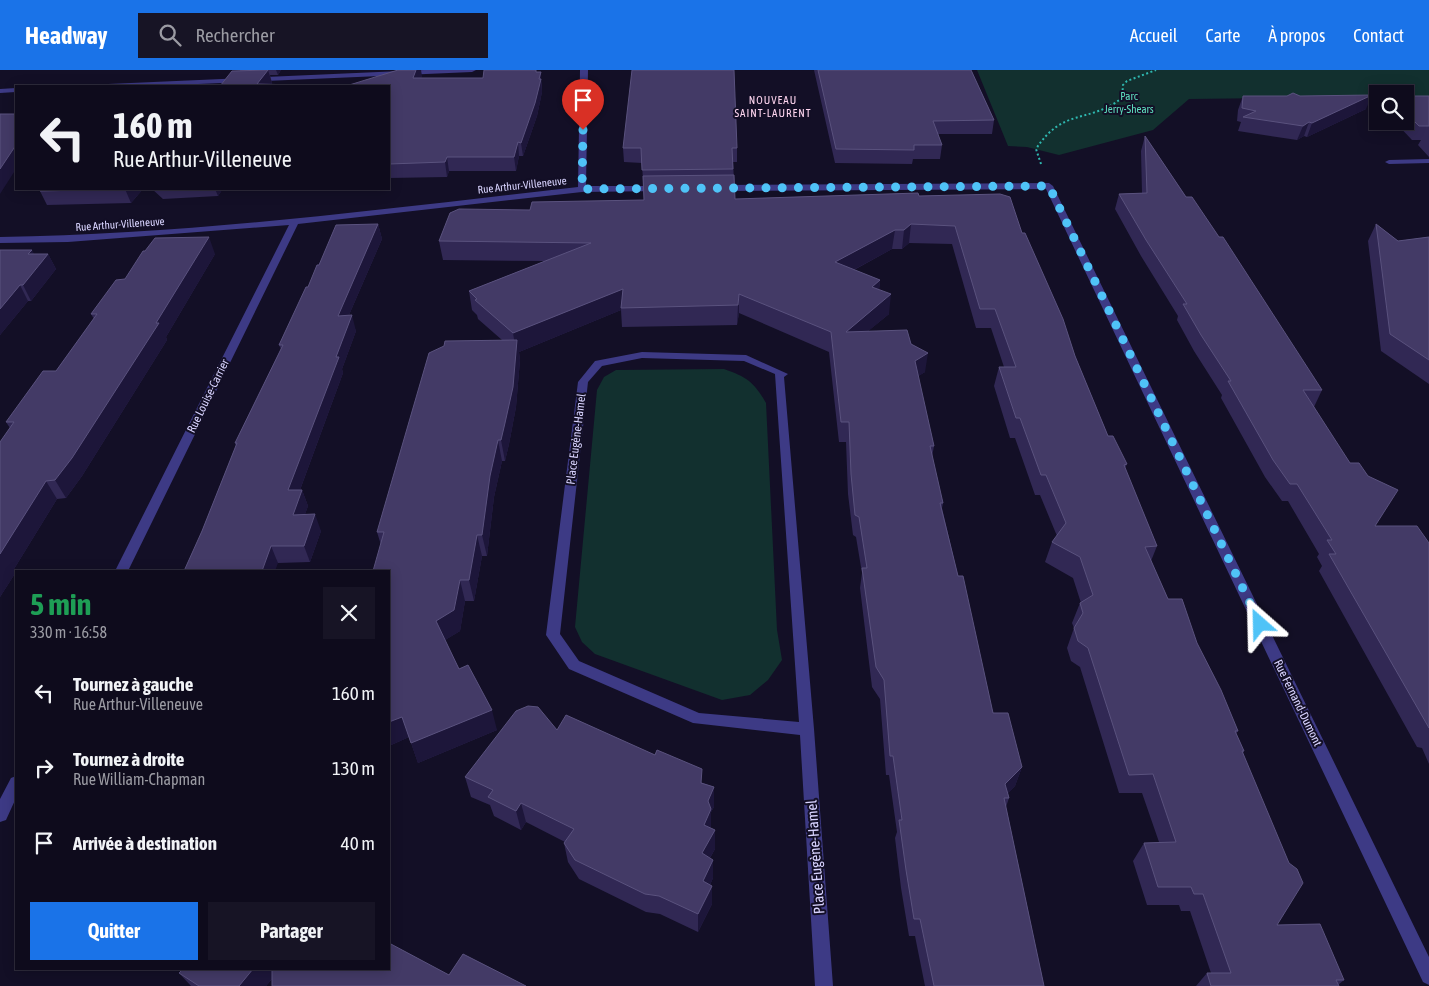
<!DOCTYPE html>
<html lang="fr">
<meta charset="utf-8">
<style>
:root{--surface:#0e0b1c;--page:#171425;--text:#f1f3f6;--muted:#9b9ba3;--line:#2e2b3b;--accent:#1a73e8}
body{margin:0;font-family:"Asap Condensed",sans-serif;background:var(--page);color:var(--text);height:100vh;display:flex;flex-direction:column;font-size:19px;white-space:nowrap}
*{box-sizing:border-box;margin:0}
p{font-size:16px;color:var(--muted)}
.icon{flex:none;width:28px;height:28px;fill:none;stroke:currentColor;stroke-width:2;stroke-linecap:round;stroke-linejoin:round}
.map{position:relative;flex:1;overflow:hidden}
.drawer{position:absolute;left:15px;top:500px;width:375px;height:400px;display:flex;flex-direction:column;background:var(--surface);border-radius:0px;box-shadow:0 2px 12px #0003,0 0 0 1px var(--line)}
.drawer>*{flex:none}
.hud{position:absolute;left:15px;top:15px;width:375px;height:105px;border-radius:0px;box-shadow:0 2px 12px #0003,0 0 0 1px var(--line);background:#0e0b1c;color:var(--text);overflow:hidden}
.buttons{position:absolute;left:1369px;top:15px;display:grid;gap:10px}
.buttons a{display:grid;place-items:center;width:45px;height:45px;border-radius:0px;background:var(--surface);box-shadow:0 2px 12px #0003,0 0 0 1px var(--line);font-size:25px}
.pin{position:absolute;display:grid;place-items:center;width:42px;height:42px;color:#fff;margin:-51px -21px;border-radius:50% 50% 50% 0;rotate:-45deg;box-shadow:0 0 5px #0007}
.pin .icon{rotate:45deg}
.me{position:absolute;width:55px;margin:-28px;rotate:335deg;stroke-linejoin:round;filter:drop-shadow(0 0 4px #0008)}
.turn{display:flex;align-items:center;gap:18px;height:105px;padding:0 15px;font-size:22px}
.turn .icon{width:65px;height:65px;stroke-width:2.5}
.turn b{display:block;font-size:35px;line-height:42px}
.round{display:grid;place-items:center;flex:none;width:52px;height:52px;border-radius:0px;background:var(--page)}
.summary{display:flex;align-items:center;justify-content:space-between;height:85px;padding:0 15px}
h1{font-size:30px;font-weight:700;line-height:38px;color:#1e9e55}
.action{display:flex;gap:10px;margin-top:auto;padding:10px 15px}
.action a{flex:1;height:58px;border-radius:0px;background:var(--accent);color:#fff;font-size:20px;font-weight:700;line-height:58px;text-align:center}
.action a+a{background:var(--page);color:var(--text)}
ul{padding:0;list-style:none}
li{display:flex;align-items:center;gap:15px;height:75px;padding:0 15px}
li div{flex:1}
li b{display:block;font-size:19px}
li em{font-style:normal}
header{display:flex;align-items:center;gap:30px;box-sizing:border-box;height:70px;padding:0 25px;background:var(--accent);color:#fff}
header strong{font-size:24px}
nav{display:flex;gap:28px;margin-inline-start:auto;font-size:18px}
.search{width:350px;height:45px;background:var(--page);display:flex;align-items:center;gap:12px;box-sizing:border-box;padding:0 18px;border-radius:0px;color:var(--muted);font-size:19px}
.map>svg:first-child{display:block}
.green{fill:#12302f}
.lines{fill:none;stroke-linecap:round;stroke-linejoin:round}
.path{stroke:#2fb8b0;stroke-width:2;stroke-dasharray:2 2.5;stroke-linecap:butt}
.minor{fill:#3d3a85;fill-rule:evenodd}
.wall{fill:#312854}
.shaded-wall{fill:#1d163a}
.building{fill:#433a66;stroke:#5a527e}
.route{stroke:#4fc3f7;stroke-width:9;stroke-dasharray:0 16.2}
.labels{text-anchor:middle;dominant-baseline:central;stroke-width:4;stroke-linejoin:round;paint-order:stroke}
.far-park-label{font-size:11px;fill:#5fe0c0;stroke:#130f26}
.far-neighbourhood-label{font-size:11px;letter-spacing:1px;fill:#ffd6f0;stroke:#130f26}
.far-street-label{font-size:11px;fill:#d9d4ff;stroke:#130f26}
.street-label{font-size:12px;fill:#d9d4ff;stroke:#130f26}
.near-street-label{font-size:15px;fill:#d9d4ff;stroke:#130f26}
</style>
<header>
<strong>Headway</strong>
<div class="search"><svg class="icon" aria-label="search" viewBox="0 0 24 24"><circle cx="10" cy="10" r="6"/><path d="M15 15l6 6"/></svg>Rechercher</div>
<nav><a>Accueil</a><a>Carte</a><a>À propos</a><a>Contact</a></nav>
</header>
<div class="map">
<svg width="1429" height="916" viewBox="0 0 1429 916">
<rect width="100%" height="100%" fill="#130f26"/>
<path class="green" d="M 977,0 L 1429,0 L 1429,27 L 1405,27 L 1405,24 L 1378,24 L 1377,27 L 1189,29 L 1153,60 L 1059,85 L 1027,77 L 1008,76 Z
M 724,299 C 747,307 754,312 766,333 L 777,560 L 782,590 L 768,610 L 750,625 L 722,630 L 595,584 L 582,572 L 575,557 L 597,320 L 604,307 L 616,300 Z"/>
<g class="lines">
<path class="path" d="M 1041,94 L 1036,79 C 1063,37 1089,54 1122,28 L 1123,15 L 1127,11 L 1156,0"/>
<path class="minor" d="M 424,0 L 476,0 L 472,2 L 152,16 L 104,16 L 108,14 Z
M 580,0 L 588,0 L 586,116 L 660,116 L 664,119 L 663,121 L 582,122 L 298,154 L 128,501 L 115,501 L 289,155 L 68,172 L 0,173 L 0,167 C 193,164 386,139 578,117 Z
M 16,18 L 16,22 L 0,23 L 0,19 Z
M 1429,89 L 1429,93 L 1389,94 L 1385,92 L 1389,90 Z
M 1049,113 L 1053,116 L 1429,887 L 1429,915 L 1423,912 L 1046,119 L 718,121 L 714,118 L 718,115 Z
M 642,282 L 746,285 L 788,304 L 784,307 L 814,659 L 833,916 L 815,916 L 800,665 L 693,653 L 569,599 L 546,565 L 578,312 L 595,291 ZM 642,288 L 744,291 L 775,304 L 799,652 L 699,643 L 579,591 L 560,564 L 588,312 L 602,296 Z
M 16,706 L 16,728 L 6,750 L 0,752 L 0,729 L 11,708 Z"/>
</g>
<path class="wall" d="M 240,0 L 281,0 L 278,5 L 270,5 L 272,13 L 271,14 L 220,16 L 240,1 Z
M 814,0 L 971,0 L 994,50 L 992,64 L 938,64 L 942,75 L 940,89 L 913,89 L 912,94 L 835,93 Z
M 539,2 L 542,15 L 542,22 L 537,46 L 523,86 L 519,86 L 516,101 L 449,101 L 447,107 L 389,108 L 389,16 L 422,6 L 421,8 L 483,8 Z
M 1243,26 L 1300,26 L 1366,39 L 1307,67 L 1304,66 L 1297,70 L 1238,61 L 1241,52 L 1237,51 L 1238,40 Z
M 1405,26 L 1429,26 L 1429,87 L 1418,75 L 1421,70 L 1412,70 L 1394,51 L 1405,51 Z
M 1145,66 L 1186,127 L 1322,320 L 1314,337 L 1375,456 L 1429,473 L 1429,694 L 1422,678 L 1417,677 L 1319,501 L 1322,496 L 1317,487 L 1319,484 L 1288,431 L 1282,431 L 1265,407 L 1221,328 L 1222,325 L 1194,281 L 1177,250 L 1178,246 L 1141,186 L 1115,139 L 1119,124 L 1142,123 L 1141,81 Z
M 623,78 L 737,78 L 737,92 L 733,92 L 735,129 L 919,126 L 1022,163 L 1075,286 L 1108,366 L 1127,394 L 1125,398 L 1157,476 L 1151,491 L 1168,529 L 1197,573 L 1238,661 L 1236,664 L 1244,681 L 1243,683 L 1277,855 L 1344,910 L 1338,915 L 1339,916 L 1196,916 L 1207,903 L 1211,903 L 1190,841 L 1181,841 L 1179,835 L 1147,835 L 1133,791 L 1144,773 L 1159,772 L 1142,723 L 1119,723 L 1080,597 L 1071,591 L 1067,578 L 1074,558 L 1072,553 L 1080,533 L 1081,533 L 1073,508 L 1045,492 L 1052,472 L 1057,466 L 1040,425 L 1035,425 L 1015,368 L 1010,368 L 994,316 L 999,297 L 1004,297 L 991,258 L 976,258 L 952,174 L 909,173 L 902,179 L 892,179 L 854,200 L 880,210 L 879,220 L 889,244 L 868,261 L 911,274 L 925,302 L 918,306 L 934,376 L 932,387 L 943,433 L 942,438 L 958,506 L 993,643 L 1022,697 L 1015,716 L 1008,723 L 1009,728 L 1006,737 L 1044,916 L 925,916 L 915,866 L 909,866 L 901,818 L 895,768 L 897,762 L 889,705 L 886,705 L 880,629 L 872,617 L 860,518 L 862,503 L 856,467 L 853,465 L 848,424 L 846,372 L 839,372 L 829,282 L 739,243 L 737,255 L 622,257 L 621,240 L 519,282 L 520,290 L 516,337 L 509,374 L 505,391 L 502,391 L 494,427 L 487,486 L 482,486 L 474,531 L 465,531 L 460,561 L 445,570 L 459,599 L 497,660 L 418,693 L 409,667 L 389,676 L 381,475 L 377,462 L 502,270 L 478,249 L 477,245 L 472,240 L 469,221 L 545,191 L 443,190 L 439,171 L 530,140 L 644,130 L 642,93 L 624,92 Z
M 41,119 L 143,119 L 131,133 L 47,135 L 40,121 Z
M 152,119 L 289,119 L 288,120 L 222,120 L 218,126 L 163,129 Z
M 378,154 L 382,169 L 349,245 L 356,261 L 342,299 L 343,303 L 300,420 L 302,420 L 308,436 L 305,444 L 321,461 L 310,492 L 278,493 L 202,461 L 236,376 L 235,373 L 281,279 L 279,275 L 319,195 Z
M 1376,154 L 1398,171 L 1429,167 L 1429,314 L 1381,281 L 1368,171 Z
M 0,180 L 34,184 L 48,184 L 56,199 L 31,231 L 28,231 L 0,265 Z
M 215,184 L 166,267 L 167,270 L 82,406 L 66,428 L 57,429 L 14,499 L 16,502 L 0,527 L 0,372 L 10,358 L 6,352 L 56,301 L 94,249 L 91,244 L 125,209 Z
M 557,660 L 714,717 L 714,737 L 711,742 L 711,758 L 715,760 L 715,779 L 710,788 L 713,808 L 710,815 L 712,816 L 712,834 L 698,862 L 660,844 L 646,842 L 579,809 L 568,792 L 564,773 L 565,772 L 526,752 L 521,760 L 494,746 L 490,735 L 471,727 L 465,707 Z
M 179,899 L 389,899 L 449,905 L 507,906 L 272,909 L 266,916 L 191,916 L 179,903 L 182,901 Z"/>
<path class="shaded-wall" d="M 268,0 L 272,13 L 269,16 L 257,14 Z
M 276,0 L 281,0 L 278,5 Z
M 416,0 L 421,0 L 422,6 L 415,21 L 413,8 Z
M 541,2 L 542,22 L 537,46 L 523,86 L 521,73 Z
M 1372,25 L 1366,39 L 1307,67 L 1312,53 Z
M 1309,52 L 1304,66 L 1297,70 L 1303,56 Z
M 518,72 L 519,86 L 516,101 L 514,87 Z
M 16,75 L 16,99 L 0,124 L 0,99 Z
M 447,87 L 449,101 L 447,107 L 445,92 Z
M 125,119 L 143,119 L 131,133 Z
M 215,119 L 221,119 L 222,120 L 218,126 Z
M 378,154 L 382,169 L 342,261 L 338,246 Z
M 911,154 L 909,173 L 902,179 L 904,160 Z
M 895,160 L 892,179 L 833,211 L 835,192 Z
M 209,167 L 215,184 L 166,267 L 167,270 L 82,406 L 66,428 L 55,410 L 156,253 Z
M 32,180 L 40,195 L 48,184 L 56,199 L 31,231 L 23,215 L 28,184 Z
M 880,210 L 878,229 L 872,217 Z
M 20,215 L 28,231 L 0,265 L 0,239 Z
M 623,219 L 621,240 L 519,282 L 520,290 L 516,337 L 509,374 L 505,391 L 501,370 L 516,281 L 513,263 Z
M 739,224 L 739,243 L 737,255 L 738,235 Z
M 891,224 L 889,244 L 844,281 L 846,262 Z
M 352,245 L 356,261 L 342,299 L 343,303 L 294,436 L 288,420 L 336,287 Z
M 928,283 L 925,302 L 911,311 L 915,291 Z
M 498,370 L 502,391 L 494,427 L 487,486 L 482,465 L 490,406 Z
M 46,411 L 57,429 L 14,499 L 16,502 L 0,527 L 0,484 Z
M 302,420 L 308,436 L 299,461 L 293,445 Z
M 315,444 L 321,461 L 310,492 L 304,476 Z
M 477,465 L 482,486 L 474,531 L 469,510 Z
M 271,476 L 278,493 L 275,501 L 262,501 Z
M 460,510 L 465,531 L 460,561 L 442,572 L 436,551 Z
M 492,640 L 497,660 L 418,693 L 411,673 Z
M 402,647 L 409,667 L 389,676 L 389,652 Z
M 1022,697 L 1015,716 L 999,733 L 1005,714 Z
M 714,717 L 714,737 L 711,742 L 711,759 L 704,755 L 708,731 Z
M 521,733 L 526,752 L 521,760 L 516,741 Z
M 715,760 L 715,779 L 702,801 L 702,783 Z
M 713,790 L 713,808 L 703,830 L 703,811 Z
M 712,816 L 712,834 L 698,862 L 698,844 Z
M 253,899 L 280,899 L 266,916 L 239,916 Z"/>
<path class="building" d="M 268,0 L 257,14 L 333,16 L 220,16 L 232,1 Z
M 398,0 L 416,0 L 413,8 L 483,8 L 484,0 L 536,0 L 536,2 L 541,2 L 539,9 L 541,9 L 535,33 L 521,73 L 518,72 L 514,87 L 447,87 L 445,92 L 389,94 L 389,16 L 346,16 Z
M 632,0 L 734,0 L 737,78 L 732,78 L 733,99 L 642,100 L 641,78 L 623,78 Z
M 818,0 L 971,0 L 994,50 L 933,51 L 942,75 L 914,75 L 914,80 L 836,79 Z
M 1293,23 L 1300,26 L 1372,25 L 1312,53 L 1309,52 L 1303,56 L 1243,47 L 1256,41 L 1242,38 L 1243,26 L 1287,26 Z
M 1405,26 L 1429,26 L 1429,56 L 1419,56 L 1405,42 Z
M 0,44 L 16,44 L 16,75 L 0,99 Z
M 1145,66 L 1186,127 L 1192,127 L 1219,167 L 1223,167 L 1322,320 L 1303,320 L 1350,393 L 1359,393 L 1368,406 L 1398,420 L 1375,456 L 1417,456 L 1429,473 L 1429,658 L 1329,484 L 1336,484 L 1327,470 L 1332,470 L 1297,414 L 1290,414 L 1273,390 L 1228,311 L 1231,311 L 1201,265 L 1183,234 L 1187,234 L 1146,170 L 1119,124 L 1147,123 Z
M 734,105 L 735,129 L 918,123 L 919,126 L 1000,124 L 1010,127 L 1022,163 L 1025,163 L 1063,249 L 1075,286 L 1108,366 L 1113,366 L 1127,394 L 1124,395 L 1157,476 L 1145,477 L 1168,529 L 1182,529 L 1197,573 L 1221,620 L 1238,661 L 1235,661 L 1244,681 L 1242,681 L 1289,793 L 1297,799 L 1303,813 L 1277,855 L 1320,854 L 1344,910 L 1336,910 L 1339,916 L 1211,916 L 1207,903 L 1231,903 L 1203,824 L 1194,824 L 1191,817 L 1158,817 L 1144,773 L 1176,772 L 1153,704 L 1129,705 L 1088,578 L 1078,571 L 1074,558 L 1083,543 L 1080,533 L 1093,525 L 1080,487 L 1052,472 L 1066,453 L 1046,405 L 1041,405 L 1020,348 L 1016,348 L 999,297 L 1016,297 L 995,239 L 980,239 L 955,156 L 911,154 L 904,160 L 895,160 L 835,192 L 880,210 L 872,217 L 891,224 L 846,262 L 907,260 L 911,274 L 928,283 L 915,291 L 934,376 L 930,376 L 943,433 L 940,433 L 958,506 L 963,506 L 993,643 L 1008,643 L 1022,697 L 1005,714 L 1009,728 L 1004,728 L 1044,916 L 934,916 L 920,849 L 914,849 L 906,800 L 899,750 L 902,750 L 893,686 L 890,686 L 884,610 L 876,597 L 862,498 L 867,498 L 859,447 L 855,445 L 851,404 L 849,352 L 841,352 L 831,262 L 739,224 L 738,235 L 621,238 L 623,219 L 513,263 L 475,230 L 477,229 L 469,221 L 591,173 L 439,171 L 450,143 L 459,139 L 530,140 L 532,132 L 644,130 L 643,106 Z
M 41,119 L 125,119 L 40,121 Z
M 378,154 L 338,246 L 352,245 L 336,287 L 339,287 L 288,420 L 302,420 L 293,445 L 315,444 L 304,476 L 271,476 L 262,501 L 184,501 L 202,461 L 237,373 L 235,373 L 283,275 L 279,275 L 306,217 L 308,217 L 317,195 L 319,195 L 336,155 Z
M 1376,154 L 1398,171 L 1429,167 L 1429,290 L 1390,264 Z
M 209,167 L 156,253 L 159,253 L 72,388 L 55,410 L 46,411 L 0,484 L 0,372 L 14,352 L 6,352 L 43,301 L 56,301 L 97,244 L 91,244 L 116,210 L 125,209 L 143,181 L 145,181 L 155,168 Z
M 0,180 L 32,180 L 28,184 L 48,184 L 23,215 L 20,215 L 0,239 Z
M 517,270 L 513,317 L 505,353 L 501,370 L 498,370 L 490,406 L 482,465 L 477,465 L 469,510 L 460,510 L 454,540 L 436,551 L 459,599 L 468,595 L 492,640 L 411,673 L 402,647 L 389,652 L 389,501 L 373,501 L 384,462 L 377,462 L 429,283 L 444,276 L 445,271 Z
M 528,636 L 538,637 L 557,660 L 566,645 L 655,685 L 657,680 L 702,699 L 701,713 L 714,717 L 708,731 L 711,739 L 704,755 L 715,760 L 702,783 L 713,790 L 703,811 L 712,816 L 698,844 L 659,826 L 645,824 L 575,790 L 564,773 L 574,759 L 521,733 L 516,741 L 488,727 L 493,720 L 465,707 L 516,641 Z
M 389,873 L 449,905 L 463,884 L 526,916 L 272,916 L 272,899 L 389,899 Z
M 183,899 L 253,899 L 239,916 L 199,916 L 179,903 Z"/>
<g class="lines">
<path class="route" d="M 583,60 L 582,119 L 1049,116 L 1260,554"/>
</g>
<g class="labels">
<g class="far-park-label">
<text x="1129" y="26">Parc<tspan x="1129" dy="13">Jerry-Shears</tspan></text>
</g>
<g class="far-neighbourhood-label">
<text x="773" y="30">NOUVEAU<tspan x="773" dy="13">SAINT-LAURENT</tspan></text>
</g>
<g class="far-street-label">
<text transform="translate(522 115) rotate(-6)">Rue Arthur-Villeneuve</text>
<text transform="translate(120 154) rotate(-4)">Rue Arthur-Villeneuve</text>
</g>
<g class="street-label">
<text transform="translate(208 326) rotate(-64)">Rue Louise-Carrier</text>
<text transform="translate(576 369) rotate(-83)">Place Eugène-Hamel</text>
<text transform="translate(1298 633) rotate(64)">Rue Fernand-Dumont</text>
</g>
<g class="near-street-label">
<text transform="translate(815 787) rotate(-94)">Place Eugène-Hamel</text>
</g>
</g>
</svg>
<div class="buttons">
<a><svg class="icon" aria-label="search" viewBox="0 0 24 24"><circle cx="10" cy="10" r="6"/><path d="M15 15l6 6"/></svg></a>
</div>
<div class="pin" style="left:583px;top:60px;background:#d93025"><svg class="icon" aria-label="arrive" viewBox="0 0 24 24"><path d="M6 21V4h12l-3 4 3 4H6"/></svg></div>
<svg class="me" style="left:1260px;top:554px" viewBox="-20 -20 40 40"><path d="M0-17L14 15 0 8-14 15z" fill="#4fc3f7" stroke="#fff" stroke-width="4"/></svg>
<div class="hud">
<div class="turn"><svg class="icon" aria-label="left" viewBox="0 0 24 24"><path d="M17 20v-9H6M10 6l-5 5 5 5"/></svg><div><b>160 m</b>Rue Arthur-Villeneuve</div></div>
</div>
<section class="drawer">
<div class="summary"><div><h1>5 min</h1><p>330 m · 16:58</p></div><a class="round"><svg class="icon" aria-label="close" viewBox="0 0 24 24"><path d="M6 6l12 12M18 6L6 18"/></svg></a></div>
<ul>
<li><svg class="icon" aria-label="left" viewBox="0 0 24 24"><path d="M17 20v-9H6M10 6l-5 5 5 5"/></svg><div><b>Tournez à gauche</b><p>Rue Arthur-Villeneuve</p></div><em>160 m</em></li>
<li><svg class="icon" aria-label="right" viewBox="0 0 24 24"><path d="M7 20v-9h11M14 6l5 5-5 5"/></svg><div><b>Tournez à droite</b><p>Rue William-Chapman</p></div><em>130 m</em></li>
<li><svg class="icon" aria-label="arrive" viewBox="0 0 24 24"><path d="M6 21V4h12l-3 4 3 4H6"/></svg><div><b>Arrivée à destination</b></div><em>40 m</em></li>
</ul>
<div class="action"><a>Quitter</a><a>Partager</a></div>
</section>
</div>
